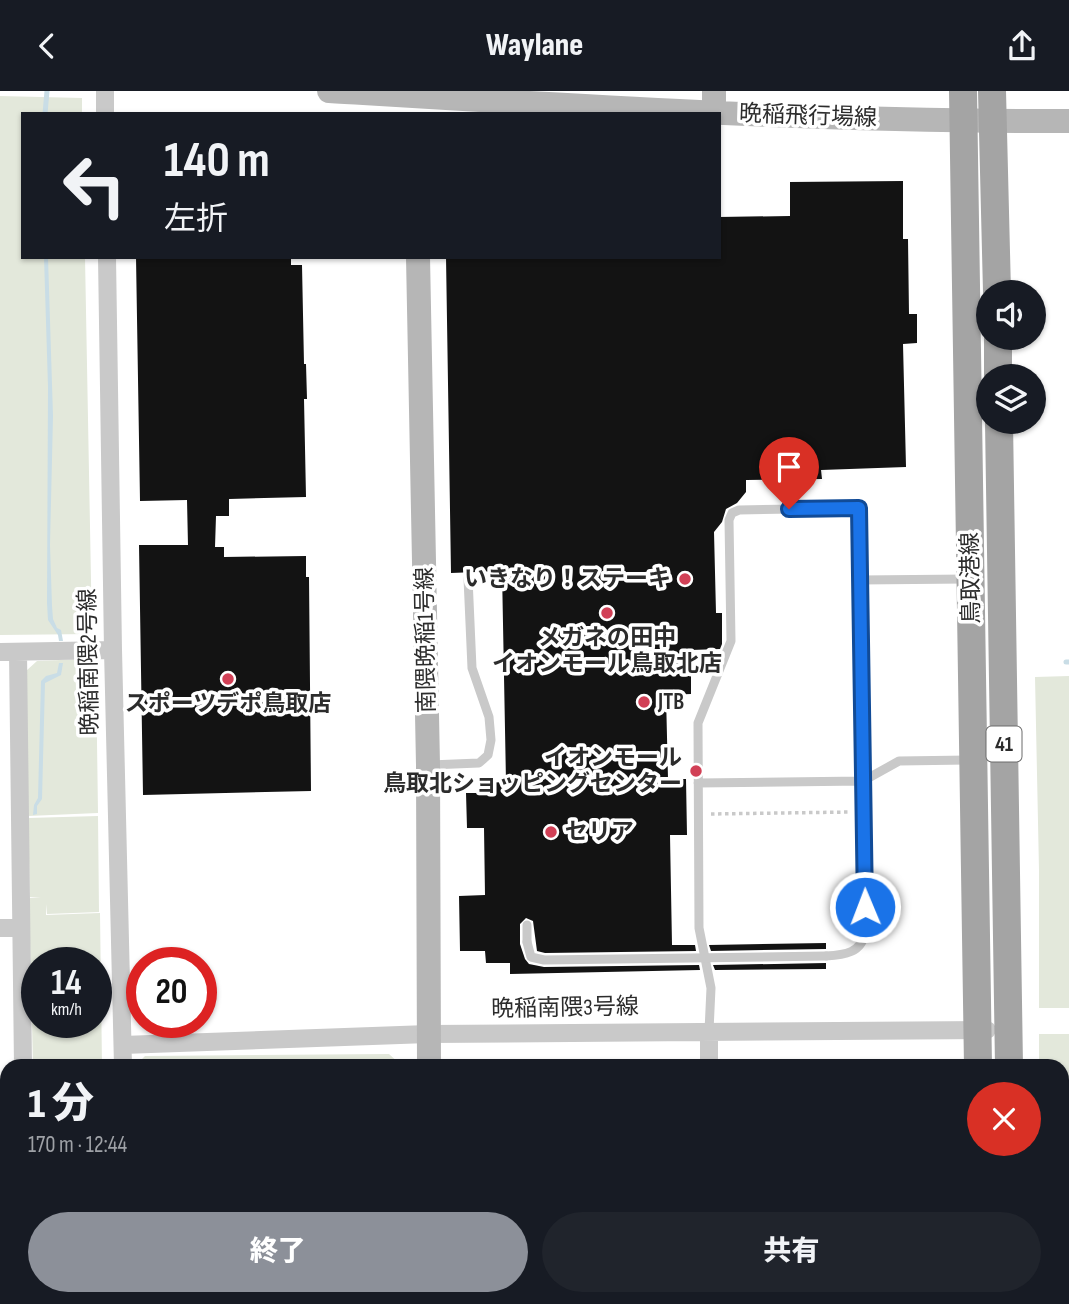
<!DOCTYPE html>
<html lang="ja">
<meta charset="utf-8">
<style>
:root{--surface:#171b24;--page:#20242c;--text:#f1f3f6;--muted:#9ea1a6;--accent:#8c9099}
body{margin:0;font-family:"Sofia Sans Condensed","Noto Sans JP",sans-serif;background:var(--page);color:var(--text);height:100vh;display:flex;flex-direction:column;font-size:26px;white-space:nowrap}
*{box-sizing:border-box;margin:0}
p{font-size:23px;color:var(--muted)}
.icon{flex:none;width:38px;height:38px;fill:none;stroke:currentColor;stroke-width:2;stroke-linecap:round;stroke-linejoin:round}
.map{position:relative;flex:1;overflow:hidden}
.panel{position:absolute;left:0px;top:968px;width:1069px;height:247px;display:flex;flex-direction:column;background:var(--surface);border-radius:21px 21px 0 0;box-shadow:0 2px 5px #0004}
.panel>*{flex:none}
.hud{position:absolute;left:21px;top:21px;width:700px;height:147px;border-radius:0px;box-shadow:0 2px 5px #0004;background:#171b24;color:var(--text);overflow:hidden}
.controls{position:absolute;left:976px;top:189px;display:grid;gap:14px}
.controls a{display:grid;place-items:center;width:70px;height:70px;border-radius:50%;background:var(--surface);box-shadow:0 2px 5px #0004;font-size:35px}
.speed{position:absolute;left:21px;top:856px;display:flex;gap:14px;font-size:35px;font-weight:700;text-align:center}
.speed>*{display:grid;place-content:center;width:91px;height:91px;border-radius:50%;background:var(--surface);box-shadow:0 2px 5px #0004;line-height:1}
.speed small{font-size:18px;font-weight:400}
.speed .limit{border:10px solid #d22;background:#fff;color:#111}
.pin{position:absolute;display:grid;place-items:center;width:60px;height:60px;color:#fff;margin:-72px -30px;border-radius:50% 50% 50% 0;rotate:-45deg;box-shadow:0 0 7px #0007}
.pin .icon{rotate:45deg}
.me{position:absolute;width:77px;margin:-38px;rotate:359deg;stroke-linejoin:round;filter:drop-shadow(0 0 5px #0008)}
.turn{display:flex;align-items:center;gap:24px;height:147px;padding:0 28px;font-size:32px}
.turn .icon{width:91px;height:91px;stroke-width:2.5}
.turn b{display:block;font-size:49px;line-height:60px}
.round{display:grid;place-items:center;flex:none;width:74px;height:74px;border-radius:37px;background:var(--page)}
.headline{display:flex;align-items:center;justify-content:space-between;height:119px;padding:0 28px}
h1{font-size:42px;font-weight:800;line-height:52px}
.action{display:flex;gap:14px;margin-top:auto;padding:14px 28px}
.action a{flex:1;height:80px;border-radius:42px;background:var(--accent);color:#fff;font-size:28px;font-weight:800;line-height:80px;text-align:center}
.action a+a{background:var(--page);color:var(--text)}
header{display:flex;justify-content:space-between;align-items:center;height:91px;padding:0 28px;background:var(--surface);font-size:32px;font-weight:800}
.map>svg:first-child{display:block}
.green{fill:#e3e8db;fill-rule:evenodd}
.water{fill:#c9dde6}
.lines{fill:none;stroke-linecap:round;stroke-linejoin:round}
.stream{stroke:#c9dde6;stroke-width:5}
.building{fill:#131313}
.path{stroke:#c9c9c9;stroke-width:3.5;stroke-dasharray:3.5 3.5;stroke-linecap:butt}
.lane{stroke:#c9c9c9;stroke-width:9}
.street{stroke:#c9c9c9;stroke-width:18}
.secondary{stroke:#b6b6b6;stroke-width:24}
.primary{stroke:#a4a4a4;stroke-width:28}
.lane-bridge{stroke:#c9c9c9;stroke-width:9}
.route-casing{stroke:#114b97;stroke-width:18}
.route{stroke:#1a73e8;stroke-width:12}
.poi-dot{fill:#d14056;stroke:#fff;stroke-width:2.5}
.labels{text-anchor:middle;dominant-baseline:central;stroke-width:7;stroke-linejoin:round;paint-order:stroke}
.shield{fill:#fff;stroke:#6b6b6b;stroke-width:2}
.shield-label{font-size:21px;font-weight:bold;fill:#2c2c2c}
.street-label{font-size:23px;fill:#2c2c2c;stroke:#fff}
.poi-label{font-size:23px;font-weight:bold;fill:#2c2c2c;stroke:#fff;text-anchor:end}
</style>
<header><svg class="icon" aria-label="back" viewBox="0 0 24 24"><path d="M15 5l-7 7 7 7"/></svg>Waylane<svg class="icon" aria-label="share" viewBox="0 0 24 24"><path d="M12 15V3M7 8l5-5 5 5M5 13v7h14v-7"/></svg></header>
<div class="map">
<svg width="1069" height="1213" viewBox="0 0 1069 1213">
<rect width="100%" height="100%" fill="#fff"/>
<path class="green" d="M 0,5 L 82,7 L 82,23 L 23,23 L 23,166 L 85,166 L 92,543 L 0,544 Z
M 85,568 L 96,580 L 98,722 L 28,725 L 26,580 L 37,570 Z
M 1069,585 L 1069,917 L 1039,917 L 1039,779 L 1035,586 Z
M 98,725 L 99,821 L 47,823 L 46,813 L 46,824 L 100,822 L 102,975 L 33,975 L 29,807 L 41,806 L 30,806 L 28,727 ZM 37,872 L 96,872 L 96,931 L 37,931 Z
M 1039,943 L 1069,943 L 1069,1213 L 1043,1213 L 1043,1208 L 1062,1208 L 1062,975 L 1039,975 Z
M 389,963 L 402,975 L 135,975 L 145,965 Z"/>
<path class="water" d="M 44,166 L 48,166 L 53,325 L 50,454 L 52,515 L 53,528 L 57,537 L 61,539 L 63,550 L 59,550 L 58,544 L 48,529 L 47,512 L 48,296 Z
M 59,572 L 63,572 L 61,584 L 45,592 L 42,708 L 37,715 L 37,723 L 33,724 L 34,714 L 38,707 L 41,590 L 46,585 L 57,582 Z"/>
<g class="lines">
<path class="stream" d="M 45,23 L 47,0
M 1066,571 L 1069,571"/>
</g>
<path class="building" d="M 903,90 L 903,148 L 908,148 L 909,223 L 917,223 L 917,252 L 903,253 L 906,376 L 821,379 L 822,388 L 746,389 L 746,401 L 737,412 L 726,418 L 722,431 L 714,441 L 716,522 L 722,522 L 722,553 L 720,558 L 691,559 L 691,603 L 666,604 L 668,688 L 686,688 L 687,744 L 670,744 L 672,854 L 695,854 L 696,860 L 545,862 L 537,860 L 533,830 L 526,827 L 520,833 L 520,853 L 525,868 L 529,873 L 544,876 L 699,874 L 700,879 L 510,883 L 510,872 L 486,872 L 485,860 L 460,860 L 459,805 L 485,804 L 484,737 L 467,737 L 466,702 L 482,702 L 482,692 L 506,691 L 502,480 L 451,482 L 446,166 L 719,166 L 719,126 L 790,125 L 790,91 Z
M 136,166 L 291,166 L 291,174 L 302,174 L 304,273 L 306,273 L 307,308 L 304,308 L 306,406 L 229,408 L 229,425 L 216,425 L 215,456 L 224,456 L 224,466 L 306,465 L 306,486 L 309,486 L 311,700 L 143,704 L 139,454 L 188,454 L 187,409 L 140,410 Z
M 826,852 L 826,858 L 711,860 L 709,854 Z
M 826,872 L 826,878 L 715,879 L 713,874 Z"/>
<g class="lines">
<path class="path" d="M 711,723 L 851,721"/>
<path class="lane" d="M 860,489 L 967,488
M 430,674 L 479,672 L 488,664 L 491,649 L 489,626 L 472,577 L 468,487
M 698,692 L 863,690 L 899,670 L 968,669
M 527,834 L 527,851
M 709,940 L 711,897 L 699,837 L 698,632 L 731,550 L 729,429 L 732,422 L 739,419 L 859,417 L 865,841 C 862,862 844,864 826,865"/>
<path class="street" d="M 105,0 L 105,23
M 107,166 L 113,559 L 123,975
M 0,561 L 113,559
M 18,561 L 23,975
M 0,837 L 21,837
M 709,940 L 709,975
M 123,954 L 428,943 L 987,939
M 0,1002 L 7,1002
M 0,1148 L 7,1148
M 125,1208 L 125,1213
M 714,1208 L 714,1213"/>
<path class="secondary" d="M 329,0 C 575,15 822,31 1069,30
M 714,0 L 714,22
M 418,166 L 428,674 L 429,975
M 434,1208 L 434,1213"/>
<path class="primary" d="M 963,0 L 978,975
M 992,0 L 997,201
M 998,247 L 998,285
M 999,331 L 1009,975
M 981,1208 L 981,1213
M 1013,1208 L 1013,1213"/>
<path class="lane-bridge" d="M 527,851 L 531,866 L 544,869 L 826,865"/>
</g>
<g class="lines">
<g class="route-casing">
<path id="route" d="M 789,418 L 859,417 L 865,816"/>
</g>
<use href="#route" class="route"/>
</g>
<g class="poi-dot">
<circle cx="685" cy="488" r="7"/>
<circle cx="607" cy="522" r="7"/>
<circle cx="228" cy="588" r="7"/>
<circle cx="644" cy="611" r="7"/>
<circle cx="696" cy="680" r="7"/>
<circle cx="551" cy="741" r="7"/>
</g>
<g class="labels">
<rect class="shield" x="986.5" y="635.5" width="35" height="35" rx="5"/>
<g class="shield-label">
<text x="1004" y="653">41</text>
</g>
<g class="street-label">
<text transform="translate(808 25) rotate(2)">晩稲飛行場線</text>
<text transform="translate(971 487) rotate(-91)">鳥取港線</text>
<text transform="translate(426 549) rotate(-91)">南隈晩稲1号線</text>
<text transform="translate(89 571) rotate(-91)">晩稲南隈2号線</text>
<text transform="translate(565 917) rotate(-1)">晩稲南隈3号線</text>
</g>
<g class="poi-label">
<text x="671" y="488">いきなり！ステーキ</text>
<text x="607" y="547" text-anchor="middle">メガネの田中<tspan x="607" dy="26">イオンモール鳥取北店</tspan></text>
<text x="658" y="611" text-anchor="start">JTB</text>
<text x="228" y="613" text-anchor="middle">スポーツデポ鳥取店</text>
<text x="682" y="667">イオンモール<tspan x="682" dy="26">鳥取北ショッピングセンター</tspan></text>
<text x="565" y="741" text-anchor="start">セリア</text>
</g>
</g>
</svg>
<div class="controls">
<a><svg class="icon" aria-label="sound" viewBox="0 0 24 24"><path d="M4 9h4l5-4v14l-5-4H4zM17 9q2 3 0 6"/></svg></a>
<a><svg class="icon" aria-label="layers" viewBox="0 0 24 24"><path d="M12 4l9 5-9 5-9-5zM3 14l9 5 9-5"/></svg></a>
</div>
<div class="speed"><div>14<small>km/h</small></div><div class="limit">20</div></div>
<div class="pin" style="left:789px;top:418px;background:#d93025"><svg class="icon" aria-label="arrive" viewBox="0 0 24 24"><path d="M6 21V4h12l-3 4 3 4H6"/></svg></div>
<svg class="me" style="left:865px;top:816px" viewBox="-20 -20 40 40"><circle r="17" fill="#1a73e8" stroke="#fff" stroke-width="3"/><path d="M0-11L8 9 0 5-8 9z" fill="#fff"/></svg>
<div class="hud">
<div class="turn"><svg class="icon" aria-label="left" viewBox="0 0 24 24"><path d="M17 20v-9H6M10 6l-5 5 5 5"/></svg><div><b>140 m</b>左折</div></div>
</div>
<section class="panel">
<div class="headline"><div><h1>1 分</h1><p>170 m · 12:44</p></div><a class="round" style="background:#d93025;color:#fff"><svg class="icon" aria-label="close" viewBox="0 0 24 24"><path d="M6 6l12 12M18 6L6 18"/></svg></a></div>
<div class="action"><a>終了</a><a>共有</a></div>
</section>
</div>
